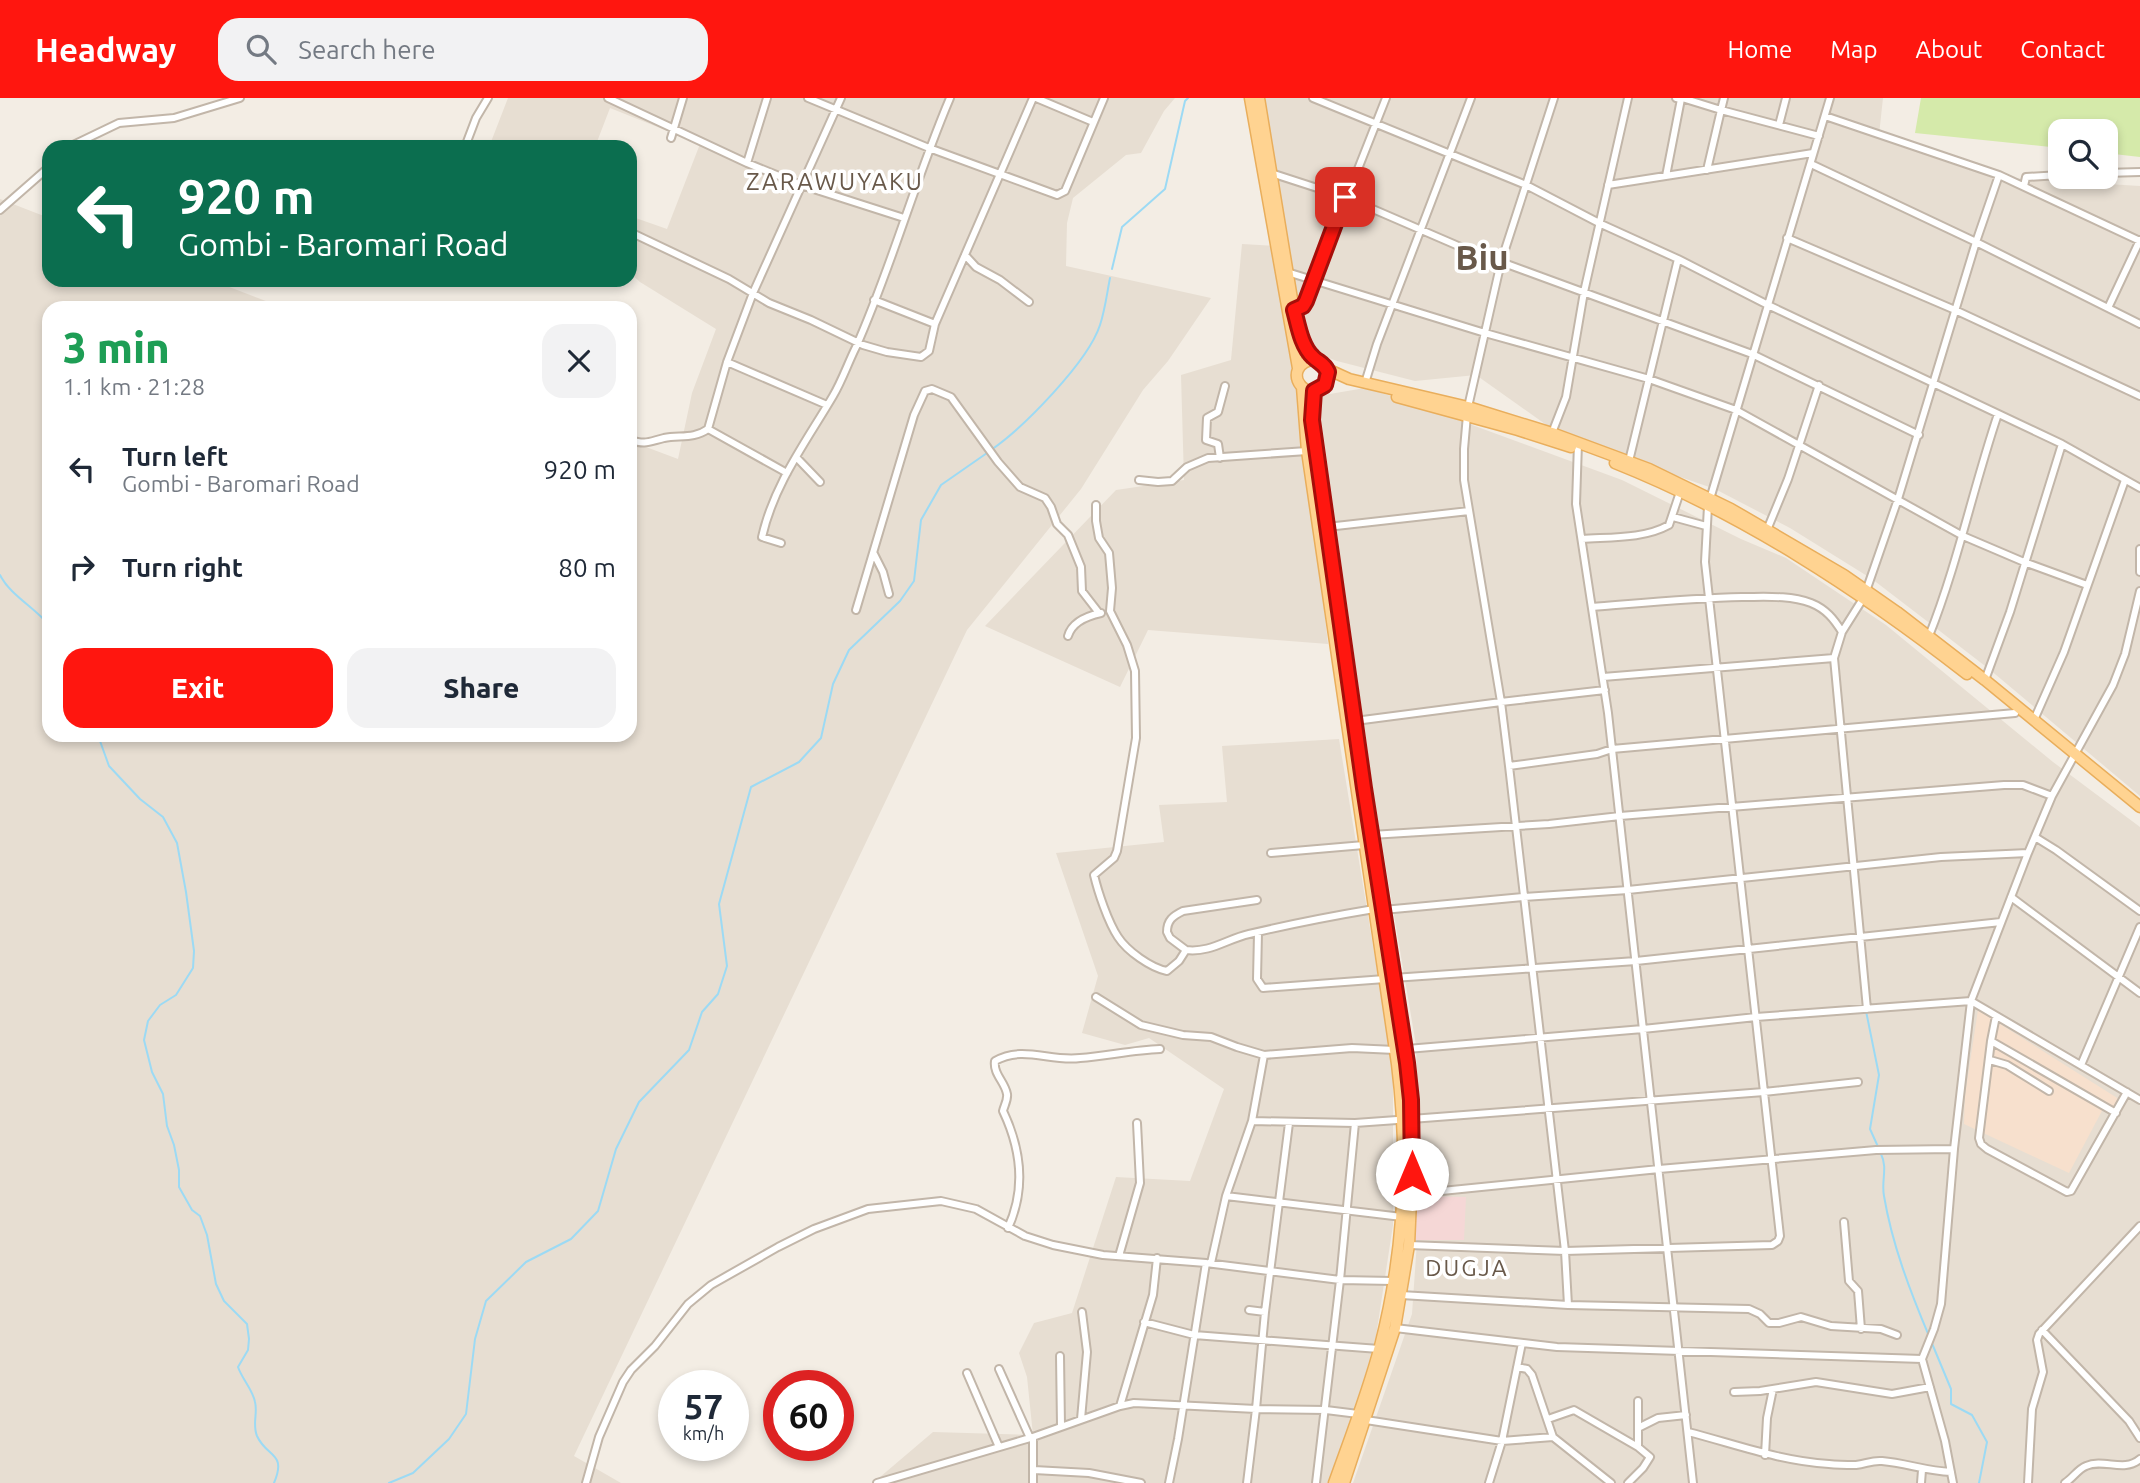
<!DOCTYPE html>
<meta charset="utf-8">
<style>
:root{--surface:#fff;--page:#f2f2f3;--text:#1f2937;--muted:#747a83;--accent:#ff160f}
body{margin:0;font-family:Ubuntu,sans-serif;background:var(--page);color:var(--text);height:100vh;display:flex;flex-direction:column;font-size:26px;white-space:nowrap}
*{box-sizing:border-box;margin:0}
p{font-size:23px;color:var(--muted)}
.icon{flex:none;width:38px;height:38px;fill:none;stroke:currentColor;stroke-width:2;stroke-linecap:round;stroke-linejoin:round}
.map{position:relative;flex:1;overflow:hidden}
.details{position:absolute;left:42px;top:203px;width:595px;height:441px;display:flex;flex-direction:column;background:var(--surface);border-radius:21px;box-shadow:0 4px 10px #0003}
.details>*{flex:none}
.hud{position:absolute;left:42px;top:42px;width:595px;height:147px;border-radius:21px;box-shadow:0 4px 10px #0003;background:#0b6e4f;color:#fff;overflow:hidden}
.fabs{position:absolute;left:2048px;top:21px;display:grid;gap:14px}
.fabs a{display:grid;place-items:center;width:70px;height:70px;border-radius:14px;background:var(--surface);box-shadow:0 4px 10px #0003;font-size:35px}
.speed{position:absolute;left:658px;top:1272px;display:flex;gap:14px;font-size:35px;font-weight:700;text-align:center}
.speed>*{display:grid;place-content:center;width:91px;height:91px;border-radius:50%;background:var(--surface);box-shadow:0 4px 10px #0003;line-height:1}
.speed small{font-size:18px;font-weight:400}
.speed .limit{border:10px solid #d22;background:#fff;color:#111}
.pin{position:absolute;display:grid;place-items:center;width:60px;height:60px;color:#fff;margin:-30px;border-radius:14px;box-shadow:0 4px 10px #0006}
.me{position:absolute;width:77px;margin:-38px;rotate:0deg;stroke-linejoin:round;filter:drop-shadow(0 0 5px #0008)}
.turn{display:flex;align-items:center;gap:24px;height:147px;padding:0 21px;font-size:32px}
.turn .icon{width:91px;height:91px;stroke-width:2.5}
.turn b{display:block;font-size:49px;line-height:60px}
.round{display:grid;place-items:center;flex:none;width:74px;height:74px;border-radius:21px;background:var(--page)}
.head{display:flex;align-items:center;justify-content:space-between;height:119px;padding:0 21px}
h1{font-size:42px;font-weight:800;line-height:52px;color:#1e9e55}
.primary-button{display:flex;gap:14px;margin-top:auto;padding:14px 21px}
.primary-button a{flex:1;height:80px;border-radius:21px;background:var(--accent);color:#fff;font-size:28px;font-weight:800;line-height:80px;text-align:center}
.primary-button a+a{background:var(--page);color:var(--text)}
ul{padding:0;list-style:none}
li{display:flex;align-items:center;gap:21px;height:98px;padding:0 21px}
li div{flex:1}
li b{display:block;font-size:26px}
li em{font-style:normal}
header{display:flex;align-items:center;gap:42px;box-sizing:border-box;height:98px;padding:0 35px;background:var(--accent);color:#fff}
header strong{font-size:33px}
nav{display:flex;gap:38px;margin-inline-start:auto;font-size:24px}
.search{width:490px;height:63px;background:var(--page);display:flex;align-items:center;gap:18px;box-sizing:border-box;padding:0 24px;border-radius:21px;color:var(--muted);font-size:26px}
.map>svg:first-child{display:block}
.residential{fill:#e7ded2}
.commercial{fill:#f7e0cd}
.medical{fill:#f5d7d6}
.green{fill:#d5eaaa}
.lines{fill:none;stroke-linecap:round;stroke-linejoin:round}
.stream{stroke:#9cdaf4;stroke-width:2}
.street-casing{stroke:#c2b6a9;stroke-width:10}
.primary-casing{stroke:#e9ae5c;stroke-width:13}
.street{stroke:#fff;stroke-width:6}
.primary{stroke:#ffd391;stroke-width:10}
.route-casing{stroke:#a60e0a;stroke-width:18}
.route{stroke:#ff160f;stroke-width:12}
.labels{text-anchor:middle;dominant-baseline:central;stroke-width:7;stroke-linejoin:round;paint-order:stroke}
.neighbourhood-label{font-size:23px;letter-spacing:2px;fill:#69594a;stroke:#fff}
.quarter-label{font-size:24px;letter-spacing:2px;fill:#69594a;stroke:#fff}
.town-label{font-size:35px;font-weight:bold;fill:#69594a;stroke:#fff}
</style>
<header>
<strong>Headway</strong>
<div class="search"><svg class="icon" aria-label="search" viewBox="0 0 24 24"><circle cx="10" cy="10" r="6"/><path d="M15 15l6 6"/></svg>Search here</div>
<nav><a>Home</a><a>Map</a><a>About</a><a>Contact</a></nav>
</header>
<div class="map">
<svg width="2140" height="1385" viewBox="0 0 2140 1385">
<rect width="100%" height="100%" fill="#f3ede4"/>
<path class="residential" d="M 508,0 L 1175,0 L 1164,13 L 1141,55 L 1126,57 L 1073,100 L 1067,125 L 1066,168 L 1211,200 L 1168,263 L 1143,292 L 1081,391 L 967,532 L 574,1358 L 621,1385 L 0,1385 L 0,101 L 49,120 L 49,182 L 211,182 L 284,210 L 49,210 L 49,637 L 630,637 L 630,343 L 678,361 L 692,295 L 716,231 L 640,184 L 630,175 L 630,118 L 667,131 L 700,46 L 610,10 L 595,49 L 489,49 Z
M 1266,0 L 1883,0 L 1879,37 L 1995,79 L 2140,88 L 2140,698 L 1989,571 L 1932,527 L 1872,481 L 1790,430 L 1715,391 L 1562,338 L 1476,277 L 1415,283 L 1337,263 L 1315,255 L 1294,196 L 1264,25 Z
M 1242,146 L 1278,148 L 1308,369 L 1328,546 L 1148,532 L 1120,589 L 985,528 L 1116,392 L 1184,382 L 1181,277 L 1231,262 Z
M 1365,290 L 1404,302 L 1622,382 L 1741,441 L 1786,460 L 1886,527 L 2053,664 L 2140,729 L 2140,1385 L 1353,1385 L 1412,1216 L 1420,1100 L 1416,947 L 1374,699 L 1318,298 Z
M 1339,641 L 1393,970 L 1393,1127 L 1376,1238 L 1358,1303 L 1330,1385 L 873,1385 L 933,1334 L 1033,1337 L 1027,1279 L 1019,1255 L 1034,1225 L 1072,1215 L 1116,1079 L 1190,1083 L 1224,991 L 1149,940 L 1125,947 L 1082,935 L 1098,878 L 1056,755 L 1164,744 L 1159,707 L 1227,704 L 1222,648 Z"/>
<path class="commercial" d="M 1978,912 L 2122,1003 L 2115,1017 L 2104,1009 L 2069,1075 L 1964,1026 L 1965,997 Z"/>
<path class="medical" d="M 1417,1098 L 1466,1099 L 1464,1142 L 1414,1142 Z"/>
<path class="green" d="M 1921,0 L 2140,0 L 2140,59 L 2105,55 L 2105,33 L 2060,33 L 2060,50 L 1915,35 Z"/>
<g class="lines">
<path class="stream" d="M 1112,171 L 1122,129 L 1165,91 L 1185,3 L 1188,0
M 991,352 C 1023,330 1088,264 1100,227 C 1105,212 1107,195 1110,180
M 0,477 C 10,497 34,509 49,527
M 101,637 L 100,643 L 109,668 L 140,701 L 163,719 L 177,745 L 186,794 L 194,853 L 193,870 L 176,897 L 160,907 L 148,923 L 144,942 L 152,974 L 163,996 L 167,1028 L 174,1047 L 179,1072 L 179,1089 L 192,1112 L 200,1118 L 207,1137 L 216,1186 L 224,1203 L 247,1226 L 249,1241 L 248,1252 L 238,1269 C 242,1281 253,1292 255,1304 C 258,1315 252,1326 257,1338 C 267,1360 287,1354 274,1385
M 1866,913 L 1879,977 L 1870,1031 L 1879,1051
M 1881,1056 C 1888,1070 1881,1083 1884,1098 C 1892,1146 1910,1193 1929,1238
M 1931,1243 L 1951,1291 L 1951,1306 L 1972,1317 L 1987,1344 L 1979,1385
M 389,1385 L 413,1375 L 449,1341 L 466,1316 L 475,1241 L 486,1203 L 526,1164 L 571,1141 L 598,1113 L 616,1051 L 639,1004 L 689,952 L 702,914 L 718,896 L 727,868 L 719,806 L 751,689 L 799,664 L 821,640 L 833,586 L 849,552 L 900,503 L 914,483 L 921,422 L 941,387 L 987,355"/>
<g class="street-casing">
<path id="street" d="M 608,0 L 747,65 L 801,87 L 904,120
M 808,0 L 929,50 L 1057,97 L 1065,93 L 1104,0
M 1036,0 L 1093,24
M 1313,0 L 1526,87 L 1601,126 L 1678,161 L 1768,207 L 1710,401
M 1682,0 L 1721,12 L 1707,72
M 1724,0 L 1721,12 L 1819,38
M 1830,0 L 1768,207 L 2062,346 L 2140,390
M 1825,18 L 1999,77 L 2140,143
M 1779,27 L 1786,0
M 671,40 L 683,0
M 69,49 L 119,25 L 174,20 L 240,0
M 465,49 L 476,20 L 488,0
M 747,65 L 767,0
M 1811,66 L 1976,144 L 2140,226
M 1271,75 L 1345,99 L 1463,150 L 1752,256 L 1919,337
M 2105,75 L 2140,74
M 1666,78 L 1681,1 L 1676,0
M 1608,87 L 1813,55
M 2024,88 L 2026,79 L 2060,77
M 0,112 L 49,69
M 630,134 L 729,181 L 769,205 L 811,222 L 863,247 L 887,254 L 921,259 L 929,253 L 935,226 L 1033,0
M 1787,140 L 1955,212 L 2140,298
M 965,157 L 976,169 L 1000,182 L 1029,204
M 1287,174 L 1485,235 L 1649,281 L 1736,312 L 1963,438 L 2024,464 L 2087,487
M 874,202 L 935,226
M 2108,210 L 2140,142
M 1295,212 L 1303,208 L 1306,203 L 1386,0
M 727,264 L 827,307
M 1365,285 L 1377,246 L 1471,0
M 1468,309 L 1501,164 L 1554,0
M 1552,335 L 1566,299 L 1584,194 L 1628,0
M 630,342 C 646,347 648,344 664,340 C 680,337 694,341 708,331
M 1578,345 L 1576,406 L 1608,615 L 1693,1385
M 797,360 L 820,384
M 1220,360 L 1218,346 L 1206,342 L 1207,320 L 1218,314 L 1225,288
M 1629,363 L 1678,161
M 787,375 L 708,331 L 727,264 L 753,195 L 841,0
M 1139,382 L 1158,384 L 1172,383 L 1187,369 L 1208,360 L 1307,353
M 1096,407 L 1096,423 L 1099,440 L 1109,455 L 1112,490 L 1110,513 L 1127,547 L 1135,573 L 1136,640 L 1117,753 L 1114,760 L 1094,777 C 1098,794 1108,824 1118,839 C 1127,853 1151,870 1167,873 L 1179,863 L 1186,852 L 1170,840 L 1167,834 C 1167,822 1173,818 1183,813 L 1257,802
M 1673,419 L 1706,428
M 1327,429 L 1469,413
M 1767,432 L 1788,381 L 1819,287
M 1582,441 C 1610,439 1644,441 1669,427 L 1680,394
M 781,445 L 762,439 C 774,386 806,344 833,298 C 842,283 848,265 856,249 C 892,168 915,82 950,0
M 2140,451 L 2140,474
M 874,456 L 883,474 L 889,496
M 1592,509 C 1642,505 1692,500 1742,499 C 1765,499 1789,497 1811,505 C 1826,511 1834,521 1842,534
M 856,512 L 914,317 L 925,293 L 932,291 L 951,299 L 998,364 L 1020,389 L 1045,400 L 1051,409 L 1057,426 L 1068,437 L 1081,469 L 1082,493 L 1099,515
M 1068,538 C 1072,524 1087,518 1101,515
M 1929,538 C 1958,465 1973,390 1998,316
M 1603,579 L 1834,560
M 1985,582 L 2010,514 L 2062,346
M 1605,592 L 1501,604 L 1509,668 L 1597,656 L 1612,651 L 2015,615
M 2034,622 L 2064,554 L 2125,382
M 1355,623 L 1501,604 L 1464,382 L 1464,351 L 1467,317
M 1509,668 L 1565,1153 L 1568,1207
M 1371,737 L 1549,726 L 1620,718 L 2004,687 L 2023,687 L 2052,698
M 2035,739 L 2056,752 L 2140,813
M 1271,755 L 1364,747
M 2011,799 L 2140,895
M 1383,812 L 1523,799 L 1628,792 L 1941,759 L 2028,755
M 1258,835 L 1257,881 L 1263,890 L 1385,881
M 1186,852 C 1210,855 1227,841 1249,836 C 1291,826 1332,818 1374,811
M 1393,880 L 1636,863 L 2001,824
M 1096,899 L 1141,927 L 1183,937 L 1211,939 L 1237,949 L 1264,957 L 1352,950 L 1395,952 L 1643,931 L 1756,919 L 1971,903 L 2028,755 L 2052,698 L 2113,587 L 2125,556 L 2140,493
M 1867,911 L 1834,560 L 1842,534 L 1864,499 L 1898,401 L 1976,144 L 1999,77
M 1996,918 L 1991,943 L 1979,1040 L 1981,1046 L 1987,1051 L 2067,1094 L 2071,1093 L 2127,994
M 1991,943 L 2116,1015
M 1990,962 L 2007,967 L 2049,993
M 2081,967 L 2140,829
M 1252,1023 L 1355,1025 L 1411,1021 L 1764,994 L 1858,984
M 1412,1096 L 1659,1071 L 1876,1052 L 1954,1051
M 1226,1098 L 1402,1119
M 1844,1124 L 1849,1183 L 1858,1193 L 1861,1231
M 1008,1130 C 1026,1091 1021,1051 1003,1013 C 1004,1008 1008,1002 1007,996 C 1005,984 993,976 995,963 C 1023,947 1050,964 1080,960 C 1107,958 1133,952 1160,951
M 1409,1147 L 1565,1153 L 1772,1147 L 1778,1143 L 1780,1138 L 1705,464 L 1708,408
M 1119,1158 L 1140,1085 L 1137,1025
M 1211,1165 L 1226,1098 L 1252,1023 L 1264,957
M 1401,1197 L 1568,1207 L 1749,1211 L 1760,1216 L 1769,1225 L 1779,1225 L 1801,1219 L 1831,1228 L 1881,1231 L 1897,1237
M 1265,1214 L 1289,1025
M 1144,1224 L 1194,1237 L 1379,1251
M 1395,1230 L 1557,1249 L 1922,1261
M 2042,1232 L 2129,1323 L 2140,1340
M 1060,1258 L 1061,1328
M 1517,1269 L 1527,1271 L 1532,1277 L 1553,1339 L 1611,1385
M 999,1271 L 1030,1340
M 967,1275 L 999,1349
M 1734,1294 L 1760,1293 L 1816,1284 L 1892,1296 L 1930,1289
M 1638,1303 L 1638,1330
M 1120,1308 L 1153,1197 L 1157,1160
M 1081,1321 L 1087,1254 L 1082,1214
M 1548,1321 L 1574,1312 L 1638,1349
M 1688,1334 C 1735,1346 1780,1363 1829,1366 C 1838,1367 1848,1367 1856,1367 C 1866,1366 1872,1362 1882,1363 C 1906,1365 1926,1373 1951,1374
M 1033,1339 L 1033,1385
M 1765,1357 L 1767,1320 L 1773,1291
M 1034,1372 L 1089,1375 L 1141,1385
M 586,1385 L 599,1339 L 623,1284 L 631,1272 L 655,1248 L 688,1206 L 711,1187 L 778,1149 L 814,1131 L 868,1111 L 941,1103 L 976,1111 L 1025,1138 L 1053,1147 L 1103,1157 L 1206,1165 L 1340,1182 L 1393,1183
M 877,1385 L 1030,1340 L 1120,1308 L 1134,1305 L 1256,1311 L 1326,1312 L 1358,1316 L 1366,1322 L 1502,1343 L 1553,1339
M 1169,1385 L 1178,1341 L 1206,1165
M 1247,1385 L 1256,1311 L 1265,1214 L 1249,1212
M 1316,1385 L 1340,1182 L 1355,1025
M 1489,1385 L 1502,1343 L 1522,1245
M 1628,1385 L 1643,1370 L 1650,1359 L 1638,1349 L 1638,1330 L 1658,1320 L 1686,1317
M 1921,1385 L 1922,1372
M 1953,1385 L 1945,1343 L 1922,1261 L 1934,1231 L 1941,1206 L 1954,1051 L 1971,903 L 2140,1002
M 2028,1385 L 2032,1311 L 2043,1274 L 2037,1242 L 2039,1236 L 2140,1128
M 2065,1385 C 2073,1380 2078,1371 2086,1368 C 2104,1360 2124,1375 2140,1361"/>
</g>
<g class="primary-casing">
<path id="primary" d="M 1250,0 L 1298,270
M 1259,0 L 1292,201 L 1306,248 L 1315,261
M 1327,271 L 1327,285 L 1318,293 L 1306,292 C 1289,281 1297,260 1318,262 L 1327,271 L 1349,281 L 1468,309 L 1552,335 L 1649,371 L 1731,411 L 1844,477 L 1897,514 L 1985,582 L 2140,709
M 1302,289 L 1307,353 L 1397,966 C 1409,1062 1404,1155 1380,1248 C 1368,1294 1350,1340 1334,1385
M 1314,293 L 1312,322 L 1321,397 L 1389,856 L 1407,965 L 1411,1002 L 1413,1056 L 1409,1147 L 1395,1230 L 1344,1385
M 1397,299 L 1518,332 L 1571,349
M 1615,365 C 1743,416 1859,492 1967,576"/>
</g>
<use href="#street" class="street"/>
<use href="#primary" class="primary"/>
</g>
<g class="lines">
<g class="route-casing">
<path id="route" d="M 1345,99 L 1306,203 L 1303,208 L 1294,212 C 1298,226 1301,248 1313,259 C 1319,265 1324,265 1328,274 L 1325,287 L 1314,293 L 1312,322 L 1364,690 L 1407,965 L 1411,1002 L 1412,1076"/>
</g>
<use href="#route" class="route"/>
</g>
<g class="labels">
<g class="neighbourhood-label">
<text x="1467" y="1169">DUGJA</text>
</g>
<g class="quarter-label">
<text x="835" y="83">ZARAWUYAKU</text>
</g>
<g class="town-label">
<text x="1482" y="159">Biu</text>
</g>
</g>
</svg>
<div class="fabs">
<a><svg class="icon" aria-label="search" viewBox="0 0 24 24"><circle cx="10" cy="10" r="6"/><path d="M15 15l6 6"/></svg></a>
</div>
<div class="speed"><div>57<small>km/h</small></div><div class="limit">60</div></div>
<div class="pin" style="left:1345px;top:99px;background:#d93025"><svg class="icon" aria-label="arrive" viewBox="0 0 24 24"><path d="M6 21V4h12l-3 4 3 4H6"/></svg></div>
<svg class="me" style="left:1412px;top:1076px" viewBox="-20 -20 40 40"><circle r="19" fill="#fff"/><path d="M0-13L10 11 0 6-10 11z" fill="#ff160f"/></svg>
<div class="hud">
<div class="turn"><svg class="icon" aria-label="left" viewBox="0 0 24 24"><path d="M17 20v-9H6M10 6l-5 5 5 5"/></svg><div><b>920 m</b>Gombi - Baromari Road</div></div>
</div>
<section class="details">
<div class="head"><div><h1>3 min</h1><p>1.1 km · 21:28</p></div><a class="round"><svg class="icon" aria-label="close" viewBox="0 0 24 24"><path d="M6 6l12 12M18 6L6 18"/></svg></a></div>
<ul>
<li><svg class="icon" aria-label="left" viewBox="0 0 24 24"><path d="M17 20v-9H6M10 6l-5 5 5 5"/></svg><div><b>Turn left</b><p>Gombi - Baromari Road</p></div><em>920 m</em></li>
<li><svg class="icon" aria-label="right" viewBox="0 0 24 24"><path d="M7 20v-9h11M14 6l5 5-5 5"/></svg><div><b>Turn right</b></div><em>80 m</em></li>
</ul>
<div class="primary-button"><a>Exit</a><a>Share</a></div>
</section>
</div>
